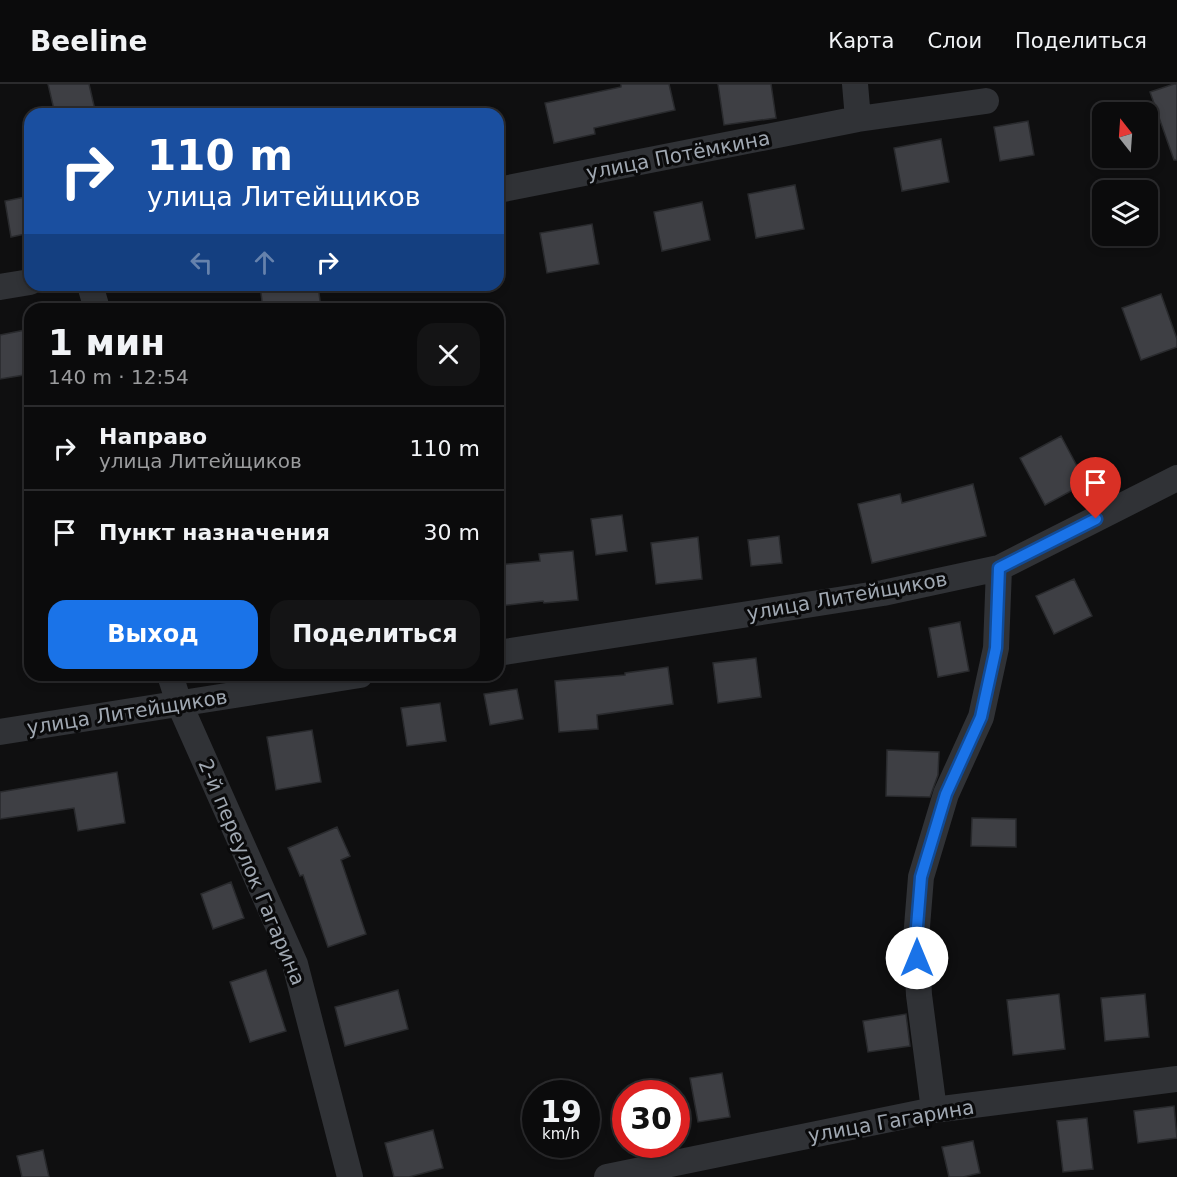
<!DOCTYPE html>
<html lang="ru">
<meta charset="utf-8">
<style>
:root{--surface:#0b0b0c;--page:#141415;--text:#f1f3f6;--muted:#9a9b9d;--line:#2b2b2d;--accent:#1a73e8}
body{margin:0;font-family:"DejaVu Sans",sans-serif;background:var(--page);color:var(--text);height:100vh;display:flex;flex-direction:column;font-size:22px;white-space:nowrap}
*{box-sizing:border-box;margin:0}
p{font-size:20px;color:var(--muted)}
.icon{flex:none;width:33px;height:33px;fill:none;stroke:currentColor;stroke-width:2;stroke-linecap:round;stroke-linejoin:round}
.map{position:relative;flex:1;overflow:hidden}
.sheet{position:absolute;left:24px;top:219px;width:480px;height:378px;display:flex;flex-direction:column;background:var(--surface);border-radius:18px;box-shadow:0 3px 9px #0003,0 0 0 2px var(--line)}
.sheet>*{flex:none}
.banner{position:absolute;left:24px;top:24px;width:480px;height:183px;border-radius:18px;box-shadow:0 3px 9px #0003,0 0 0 2px var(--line);background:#1a4fa0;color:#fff;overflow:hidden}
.needle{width:39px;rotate:343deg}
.buttons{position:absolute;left:1092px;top:18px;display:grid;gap:12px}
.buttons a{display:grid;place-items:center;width:66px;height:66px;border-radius:12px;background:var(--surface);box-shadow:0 3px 9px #0003,0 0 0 2px var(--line);font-size:30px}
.speed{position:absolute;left:522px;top:996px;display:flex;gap:12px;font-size:30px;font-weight:700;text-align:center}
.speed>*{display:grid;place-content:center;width:78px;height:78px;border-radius:50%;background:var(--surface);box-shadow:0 3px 9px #0003,0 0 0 2px var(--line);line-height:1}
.speed small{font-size:15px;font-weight:400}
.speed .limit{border:9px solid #d22;background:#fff;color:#111}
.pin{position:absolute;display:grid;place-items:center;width:51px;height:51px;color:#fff;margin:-62px -26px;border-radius:50% 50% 50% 0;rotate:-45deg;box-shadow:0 0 6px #0007}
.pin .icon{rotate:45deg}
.me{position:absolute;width:66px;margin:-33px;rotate:0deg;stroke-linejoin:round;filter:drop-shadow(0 0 4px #0008)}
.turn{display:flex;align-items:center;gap:21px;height:126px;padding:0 24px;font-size:27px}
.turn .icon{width:78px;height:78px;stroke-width:2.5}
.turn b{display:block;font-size:42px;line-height:51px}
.lanes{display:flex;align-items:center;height:57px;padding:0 24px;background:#0003;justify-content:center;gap:30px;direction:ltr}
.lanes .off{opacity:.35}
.round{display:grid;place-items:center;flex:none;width:63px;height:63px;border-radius:18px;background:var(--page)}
.summary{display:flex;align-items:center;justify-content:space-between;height:102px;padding:0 24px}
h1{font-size:36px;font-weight:600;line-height:45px}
.button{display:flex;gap:12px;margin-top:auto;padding:12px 24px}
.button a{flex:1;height:69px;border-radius:18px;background:var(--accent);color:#fff;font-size:24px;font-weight:600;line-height:69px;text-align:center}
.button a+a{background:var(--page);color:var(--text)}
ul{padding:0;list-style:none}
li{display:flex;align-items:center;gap:18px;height:84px;padding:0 24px;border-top:2px solid var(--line)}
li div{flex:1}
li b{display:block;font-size:22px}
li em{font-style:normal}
header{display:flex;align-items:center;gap:36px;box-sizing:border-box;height:84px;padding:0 30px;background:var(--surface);border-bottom:2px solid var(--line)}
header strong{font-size:28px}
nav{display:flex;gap:33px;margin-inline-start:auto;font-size:21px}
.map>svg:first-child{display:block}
.building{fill:#3e3f44;stroke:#292a2d;stroke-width:1.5}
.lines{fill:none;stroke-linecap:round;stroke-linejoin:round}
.street{stroke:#303236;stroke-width:26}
.route-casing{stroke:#114b97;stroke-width:15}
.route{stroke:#1a73e8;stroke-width:10}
.labels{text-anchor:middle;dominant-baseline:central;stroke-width:6;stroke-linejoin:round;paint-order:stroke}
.street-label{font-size:20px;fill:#a0a8b2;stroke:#0a0a0b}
</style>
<header>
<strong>Beeline</strong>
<nav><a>Карта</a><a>Слои</a><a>Поделиться</a></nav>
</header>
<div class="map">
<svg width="1177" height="1093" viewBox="0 0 1177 1093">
<rect width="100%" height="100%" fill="#0f0f10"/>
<path class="building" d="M 48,0 L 89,0 L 95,26 L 77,30 L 55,30 Z
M 621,0 L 669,0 L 675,26 L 594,44 L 595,50 L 554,59 L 545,19 L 621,3 Z
M 718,0 L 771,0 L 776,34 L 724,41 Z
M 1174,0 L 1177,0 L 1177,76 L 1174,76 L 1150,8 Z
M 1028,37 L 1034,71 L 1000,77 L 994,43 Z
M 941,55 L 949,98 L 902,107 L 894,64 Z
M 795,101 L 804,145 L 756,154 L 748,110 Z
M 30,112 L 30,149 L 11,153 L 5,117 Z
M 702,118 L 710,156 L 662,167 L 654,128 Z
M 592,140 L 599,180 L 547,189 L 540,149 Z
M 260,201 L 318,201 L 321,225 L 263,225 Z
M 1161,210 L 1177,255 L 1177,263 L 1141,276 L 1122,224 Z
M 30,245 L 30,290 L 0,295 L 0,251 Z
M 1061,352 L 1086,399 L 1045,421 L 1020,374 Z
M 973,400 L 986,452 L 872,479 L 858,420 L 900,410 L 902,419 Z
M 622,431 L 627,467 L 596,471 L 591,435 Z
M 779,452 L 782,479 L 751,482 L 748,456 Z
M 698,453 L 702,495 L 656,500 L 651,459 Z
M 573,467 L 578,516 L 544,519 L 543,517 L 498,522 L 498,481 L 540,477 L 539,470 Z
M 1074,495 L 1092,532 L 1054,550 L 1036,512 Z
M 960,538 L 969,587 L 938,593 L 929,544 Z
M 756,574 L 761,613 L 718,619 L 713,579 Z
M 668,583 L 673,620 L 597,631 L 598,645 L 559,648 L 555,597 L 625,591 L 625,589 Z
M 517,605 L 523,635 L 490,641 L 484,610 Z
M 440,619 L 446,657 L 407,662 L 401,624 Z
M 312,646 L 321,698 L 276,706 L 267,653 Z
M 887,666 L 939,668 L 938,691 L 930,713 L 886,712 Z
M 117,688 L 125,739 L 78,747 L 74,724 L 0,735 L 0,708 Z
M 972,734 L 1016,735 L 1016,763 L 971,762 Z
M 337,743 L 350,772 L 341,776 L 366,850 L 328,863 L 303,791 L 300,792 L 288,764 Z
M 231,798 L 244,834 L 213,845 L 201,810 Z
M 266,886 L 286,947 L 250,958 L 230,898 Z
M 398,906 L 408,945 L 345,962 L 335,923 Z
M 1059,910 L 1065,965 L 1013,971 L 1007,916 Z
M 1145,910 L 1149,953 L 1105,957 L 1101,914 Z
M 906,930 L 910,962 L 868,968 L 863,937 Z
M 722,989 L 730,1033 L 698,1038 L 690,994 Z
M 1174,1022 L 1177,1054 L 1138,1059 L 1134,1027 Z
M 1087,1034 L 1093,1085 L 1063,1088 L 1057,1037 Z
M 433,1046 L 443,1084 L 409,1093 L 394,1093 L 385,1059 Z
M 973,1057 L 980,1089 L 963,1093 L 949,1093 L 942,1063 Z
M 43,1066 L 49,1093 L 22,1093 L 17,1072 Z"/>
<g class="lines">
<path class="street" d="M 855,0 L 858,35
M 498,106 L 858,35 L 986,17
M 90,201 L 97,225
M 0,203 L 30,198
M 498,569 L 883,509 L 999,484 L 1177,394
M 170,591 L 179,619 L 295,880 L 350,1093
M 0,648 L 360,591
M 934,1026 L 919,911 L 916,855 L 921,793 L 946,710 L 981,633 L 996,564 L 999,484
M 607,1093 L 934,1026 L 1177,995"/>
</g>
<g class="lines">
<g class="route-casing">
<path id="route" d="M 917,874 L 916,855 L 921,793 L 946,710 L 981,633 L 996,564 L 999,484 L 1096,435"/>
</g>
<use href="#route" class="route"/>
</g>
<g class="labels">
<g class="street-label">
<text transform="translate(678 71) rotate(-11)">улица Потёмкина</text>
<text transform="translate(847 512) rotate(-10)">улица Литейщиков</text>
<text transform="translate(127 628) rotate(-9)">улица Литейщиков</text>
<text transform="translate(252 788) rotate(67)">2-й переулок Гагарина</text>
<text transform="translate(891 1037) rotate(-10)">улица Гагарина</text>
</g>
</g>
</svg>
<div class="buttons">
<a><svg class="needle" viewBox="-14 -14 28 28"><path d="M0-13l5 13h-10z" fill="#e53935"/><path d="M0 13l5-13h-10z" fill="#9a9b9d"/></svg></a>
<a><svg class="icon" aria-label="layers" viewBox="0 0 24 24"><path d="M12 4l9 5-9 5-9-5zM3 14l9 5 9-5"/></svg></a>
</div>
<div class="speed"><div>19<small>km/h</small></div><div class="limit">30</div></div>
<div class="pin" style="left:1096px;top:435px;background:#d93025"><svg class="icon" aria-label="arrive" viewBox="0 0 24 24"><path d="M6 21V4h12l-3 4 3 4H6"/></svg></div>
<svg class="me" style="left:917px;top:874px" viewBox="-20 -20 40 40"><circle r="19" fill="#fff"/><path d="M0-13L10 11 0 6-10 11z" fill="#1a73e8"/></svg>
<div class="banner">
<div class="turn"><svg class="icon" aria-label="right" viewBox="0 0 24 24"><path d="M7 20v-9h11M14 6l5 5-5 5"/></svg><div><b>110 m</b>улица Литейщиков</div></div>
<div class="lanes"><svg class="icon off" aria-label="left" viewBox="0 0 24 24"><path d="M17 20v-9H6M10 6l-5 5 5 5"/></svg><svg class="icon off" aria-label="ahead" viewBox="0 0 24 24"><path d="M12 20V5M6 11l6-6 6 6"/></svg><svg class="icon" aria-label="right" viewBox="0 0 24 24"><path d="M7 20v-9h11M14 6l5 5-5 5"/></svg></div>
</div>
<section class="sheet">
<div class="summary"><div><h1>1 мин</h1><p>140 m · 12:54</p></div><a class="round"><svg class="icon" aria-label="close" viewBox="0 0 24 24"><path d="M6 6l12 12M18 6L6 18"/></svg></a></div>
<ul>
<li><svg class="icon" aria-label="right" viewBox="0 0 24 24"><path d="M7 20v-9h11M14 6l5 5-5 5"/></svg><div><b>Направо</b><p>улица Литейщиков</p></div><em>110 m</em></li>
<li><svg class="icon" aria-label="arrive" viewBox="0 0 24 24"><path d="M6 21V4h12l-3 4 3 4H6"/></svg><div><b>Пункт назначения</b></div><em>30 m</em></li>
</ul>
<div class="button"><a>Выход</a><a>Поделиться</a></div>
</section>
</div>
